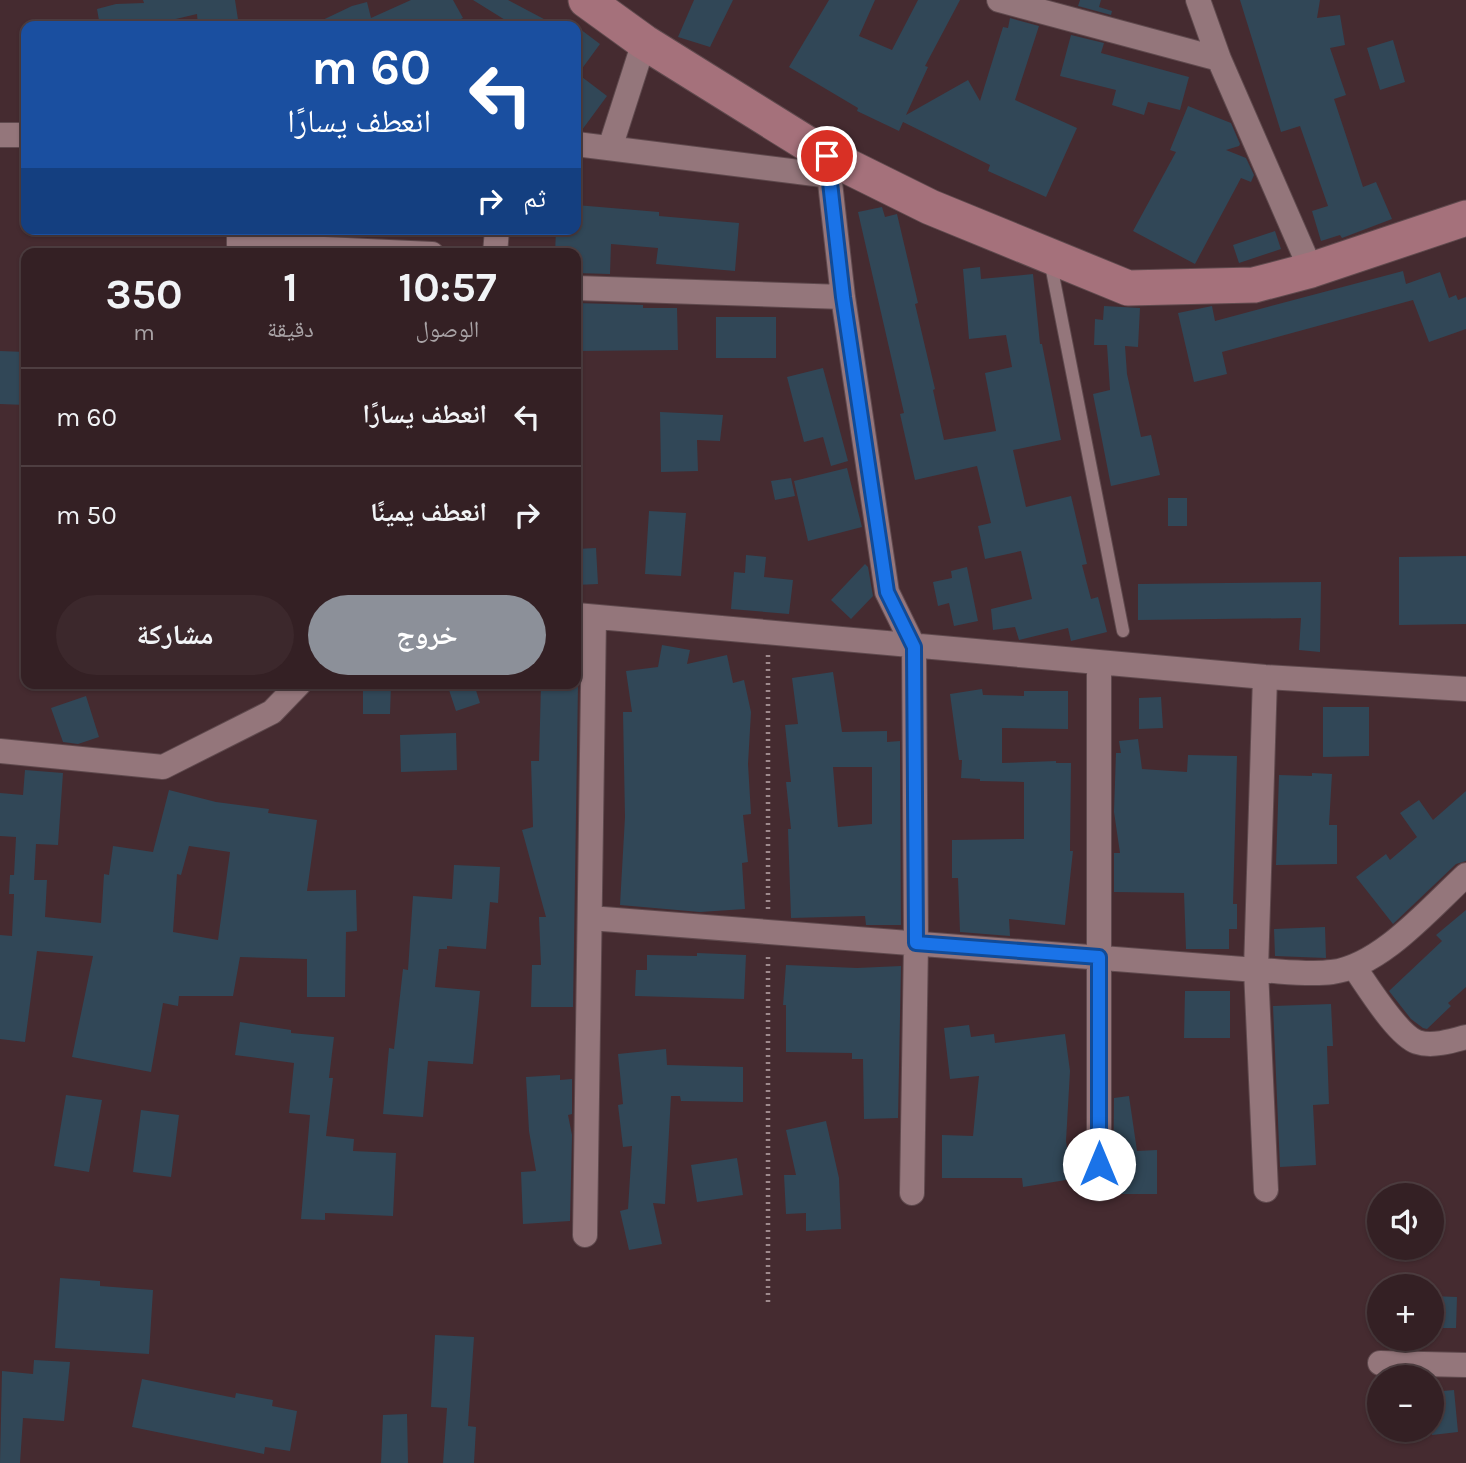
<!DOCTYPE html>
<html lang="ar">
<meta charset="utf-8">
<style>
:root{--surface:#342024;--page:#3c282c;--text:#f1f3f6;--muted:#a9a3a6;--line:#4e3e41;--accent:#8c9099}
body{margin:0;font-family:Karla,"Noto Naskh Arabic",sans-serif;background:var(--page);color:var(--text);direction:rtl;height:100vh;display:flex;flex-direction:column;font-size:26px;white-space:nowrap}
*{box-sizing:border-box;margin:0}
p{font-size:23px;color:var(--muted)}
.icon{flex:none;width:38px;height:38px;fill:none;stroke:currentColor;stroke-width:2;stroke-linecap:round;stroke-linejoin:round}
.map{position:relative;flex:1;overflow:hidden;direction:ltr}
.panel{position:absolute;left:21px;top:248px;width:560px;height:441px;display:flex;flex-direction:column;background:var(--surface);border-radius:14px;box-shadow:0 2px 5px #0004,0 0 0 2px var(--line);direction:rtl}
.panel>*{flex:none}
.guide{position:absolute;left:21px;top:21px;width:560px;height:214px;border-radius:14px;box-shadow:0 2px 5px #0004,0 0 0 2px var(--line);direction:rtl;background:#1a4fa0;color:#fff;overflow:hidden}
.controls{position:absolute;left:1367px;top:1183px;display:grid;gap:14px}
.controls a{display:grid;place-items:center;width:77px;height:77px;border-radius:50%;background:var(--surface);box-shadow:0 2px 5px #0004,0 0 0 2px var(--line);font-size:35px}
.pin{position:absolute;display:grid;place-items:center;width:60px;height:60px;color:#fff;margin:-30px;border:4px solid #fff;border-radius:50%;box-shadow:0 2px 7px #0007}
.me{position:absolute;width:77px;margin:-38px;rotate:0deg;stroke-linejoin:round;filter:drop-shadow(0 0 5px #0008)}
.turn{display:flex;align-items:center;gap:24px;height:147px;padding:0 35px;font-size:32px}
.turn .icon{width:91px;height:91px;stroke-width:2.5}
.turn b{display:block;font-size:49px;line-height:60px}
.then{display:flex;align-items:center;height:66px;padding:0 35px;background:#0003;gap:14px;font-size:26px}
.eta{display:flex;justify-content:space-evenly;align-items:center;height:119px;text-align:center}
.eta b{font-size:42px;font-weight:700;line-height:49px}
.primary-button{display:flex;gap:14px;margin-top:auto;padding:14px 35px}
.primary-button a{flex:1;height:80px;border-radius:42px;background:var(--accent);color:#fff;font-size:28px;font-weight:700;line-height:80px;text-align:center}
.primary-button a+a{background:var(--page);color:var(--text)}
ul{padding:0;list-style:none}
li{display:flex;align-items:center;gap:21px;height:98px;padding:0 35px;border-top:2px solid var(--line)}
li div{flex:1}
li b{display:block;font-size:26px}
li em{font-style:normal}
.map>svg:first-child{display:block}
.building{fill:#314757;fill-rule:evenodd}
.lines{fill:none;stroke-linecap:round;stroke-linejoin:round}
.lane-casing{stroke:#5f494d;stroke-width:14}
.street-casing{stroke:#5f494d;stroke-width:26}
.secondary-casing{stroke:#5f494d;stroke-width:37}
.path{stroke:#9f8a8d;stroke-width:4.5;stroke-dasharray:2 5;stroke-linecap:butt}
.lane{stroke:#94767b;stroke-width:12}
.street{stroke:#94767b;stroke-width:24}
.secondary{stroke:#a5717b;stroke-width:35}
.route-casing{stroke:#114b97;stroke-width:18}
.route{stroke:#1a73e8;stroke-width:12}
</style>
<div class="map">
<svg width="1466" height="1463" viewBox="0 0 1466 1463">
<rect width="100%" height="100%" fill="#452b30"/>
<path class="building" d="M 143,0 L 235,0 L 239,26 L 198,26 L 197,14 L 146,26 L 100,26 L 97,9 L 116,4 L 144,3 Z
M 411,0 L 453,0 L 463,18 L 446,26 L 310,26 L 352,6 L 367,2 L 371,18 Z
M 473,0 L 508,0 L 557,26 L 515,26 Z
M 694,0 L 733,0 L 710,47 L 678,37 Z
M 829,0 L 875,0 L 859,36 L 892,50 L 918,0 L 960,0 L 925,66 L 928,67 L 906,115 L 968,80 L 980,101 L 1003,27 L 1008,28 L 1010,18 L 1039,26 L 1015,100 L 1077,128 L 1046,197 L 988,171 L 990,165 L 903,122 L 899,131 L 857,111 L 858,108 L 789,67 Z
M 1080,0 L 1101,0 L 1099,7 L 1112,11 L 1111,15 L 1078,6 Z
M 1240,0 L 1320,0 L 1317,18 L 1340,15 L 1345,45 L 1330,48 L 1346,95 L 1334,99 L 1363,187 L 1376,182 L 1392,219 L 1342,238 L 1340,235 L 1321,241 L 1312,211 L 1328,206 L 1300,126 L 1281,132 Z
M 576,26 L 600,44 L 578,74 L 607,96 L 582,130 L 576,129 Z
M 1071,35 L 1104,43 L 1101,53 L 1189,77 L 1180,110 L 1148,102 L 1144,115 L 1112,105 L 1116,90 L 1060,76 Z
M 1393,40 L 1405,82 L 1380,90 L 1367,48 Z
M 1188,106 L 1231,123 L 1240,144 L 1239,146 L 1226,150 L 1246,158 L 1254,175 L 1251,182 L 1241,178 L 1195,264 L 1133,231 L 1176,152 L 1170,150 Z
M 576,205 L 659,212 L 659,216 L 739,223 L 735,271 L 656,264 L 658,248 L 611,244 L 610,274 L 576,273 L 576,254 L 555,254 L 556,229 L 576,229 Z
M 882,207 L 885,217 L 897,214 L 918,303 L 915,304 L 935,389 L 933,390 L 944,440 L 996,431 L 985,373 L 1012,367 L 1006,335 L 969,339 L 963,269 L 980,267 L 981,279 L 1033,274 L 1040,344 L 1042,344 L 1061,440 L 1013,450 L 1026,507 L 1071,496 L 1087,564 L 1082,565 L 1091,599 L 1098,597 L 1107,632 L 1071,641 L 1068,628 L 1019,640 L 1015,627 L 993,630 L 991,609 L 1032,599 L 1021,551 L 985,559 L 978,526 L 991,523 L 977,466 L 915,480 L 900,414 L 904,413 L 858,212 Z
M 1275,231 L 1281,249 L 1239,263 L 1233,245 Z
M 1403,271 L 1406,284 L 1440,272 L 1449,298 L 1456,295 L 1458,300 L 1466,297 L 1466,329 L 1429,342 L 1413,300 L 1222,352 L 1227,374 L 1194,382 L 1178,313 L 1212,306 L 1215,321 Z
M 576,303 L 643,305 L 643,308 L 677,308 L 678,350 L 576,351 Z
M 1104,306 L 1140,308 L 1138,347 L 1125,346 L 1127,374 L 1141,437 L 1151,435 L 1160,475 L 1111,486 L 1093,394 L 1110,390 L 1107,345 L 1094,345 L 1095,319 L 1103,320 Z
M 716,317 L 776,317 L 776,358 L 716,358 Z
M 0,351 L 26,352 L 26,405 L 0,404 Z
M 823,368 L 848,461 L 831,466 L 823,437 L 804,442 L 787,377 Z
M 660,412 L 723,415 L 720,441 L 697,440 L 698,471 L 661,472 Z
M 847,468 L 862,527 L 808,541 L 794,481 Z
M 791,478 L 795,496 L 775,500 L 771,481 Z
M 1168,498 L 1187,498 L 1187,526 L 1168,526 Z
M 649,511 L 686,513 L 681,576 L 645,574 Z
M 596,548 L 598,584 L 576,585 L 576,549 Z
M 746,555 L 766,557 L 764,577 L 793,580 L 789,614 L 731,609 L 734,572 L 745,573 Z
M 1466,556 L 1466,624 L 1399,625 L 1399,557 Z
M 865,564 L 868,567 L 873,596 L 851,619 L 831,600 Z
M 967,567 L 978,621 L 954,626 L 949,603 L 938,606 L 933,582 L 952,578 L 951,571 Z
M 1321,582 L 1320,652 L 1299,650 L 1301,618 L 1138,620 L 1138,584 Z
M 662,645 L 690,650 L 687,664 L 727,655 L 733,683 L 744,680 L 751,712 L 748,764 L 751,814 L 743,815 L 748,862 L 742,863 L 745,909 L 700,912 L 620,905 L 625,817 L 623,712 L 632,712 L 626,671 L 658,667 Z
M 833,672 L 842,732 L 887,731 L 887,742 L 900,741 L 901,925 L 866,925 L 865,916 L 791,918 L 788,829 L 791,829 L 786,782 L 791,782 L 785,725 L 798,724 L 792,678 ZM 833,767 L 872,767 L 872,824 L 838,827 Z
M 363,684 L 391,684 L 390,714 L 363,714 Z
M 447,684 L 474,684 L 480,703 L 456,711 Z
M 541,684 L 578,684 L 573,1007 L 531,1007 L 532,965 L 541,965 L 539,917 L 546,917 L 522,830 L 533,827 L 531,761 L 539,761 Z
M 982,689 L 983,695 L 1024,696 L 1024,691 L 1068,691 L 1068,729 L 1002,728 L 1002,763 L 1056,761 L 1056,763 L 1071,763 L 1070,851 L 1073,851 L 1065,925 L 1009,919 L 1010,936 L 960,932 L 958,878 L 952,878 L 952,840 L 1024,839 L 1024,782 L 980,781 L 980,779 L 961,778 L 962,760 L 959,760 L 950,694 Z
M 86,696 L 99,737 L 78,744 L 63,742 L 51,708 Z
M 1161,697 L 1163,728 L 1139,729 L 1139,698 Z
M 1323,707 L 1369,707 L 1369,756 L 1323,757 Z
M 456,733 L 457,770 L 401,772 L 400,735 Z
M 1138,739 L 1142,769 L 1187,772 L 1188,755 L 1237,756 L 1233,904 L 1237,904 L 1237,929 L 1229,929 L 1229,949 L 1186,949 L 1184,893 L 1114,892 L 1114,853 L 1120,853 L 1114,812 L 1116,753 L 1121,753 L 1119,741 Z
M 25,770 L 63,773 L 58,845 L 36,844 L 34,880 L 47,880 L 45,917 L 101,923 L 104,874 L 109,875 L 113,846 L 153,852 L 169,790 L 216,802 L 269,809 L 268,813 L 317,820 L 307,891 L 356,890 L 357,931 L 346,932 L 345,997 L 307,997 L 307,959 L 240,957 L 233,996 L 179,996 L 178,1006 L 163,1003 L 151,1072 L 72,1057 L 93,956 L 37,951 L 25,1042 L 0,1039 L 0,935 L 12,936 L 14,894 L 9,894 L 10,875 L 14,875 L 16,837 L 0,836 L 0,793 L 23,795 ZM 189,846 L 230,852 L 218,940 L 173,932 L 177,874 L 181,875 Z
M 1312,773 L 1332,774 L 1329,825 L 1337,825 L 1337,864 L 1276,865 L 1279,775 L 1312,776 Z
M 1466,791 L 1466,861 L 1456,864 L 1393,924 L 1356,877 L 1386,854 L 1390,860 L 1417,837 L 1400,813 L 1419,800 L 1433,820 Z
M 454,865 L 500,867 L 498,903 L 490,902 L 486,949 L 447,946 L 447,949 L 439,949 L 435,987 L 480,991 L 473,1064 L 428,1061 L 423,1117 L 383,1114 L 389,1048 L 394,1049 L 403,969 L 408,970 L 413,896 L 452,899 Z
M 1466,910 L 1466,987 L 1448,1003 L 1451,1006 L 1427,1029 L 1423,1028 L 1411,1019 L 1389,991 L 1442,941 L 1436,935 Z
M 1325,927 L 1326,958 L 1275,956 L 1274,929 Z
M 697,953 L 746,955 L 744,999 L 635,996 L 636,970 L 647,970 L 647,955 L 697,956 Z
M 786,965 L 857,968 L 901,966 L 898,1118 L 864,1119 L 863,1059 L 852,1059 L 852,1053 L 786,1052 L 786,1005 L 783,1005 Z
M 1185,991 L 1230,991 L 1230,1038 L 1184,1038 Z
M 1331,1004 L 1333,1046 L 1327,1046 L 1329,1104 L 1313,1105 L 1316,1165 L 1280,1167 L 1273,1006 Z
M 240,1022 L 291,1030 L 291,1033 L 334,1037 L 329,1078 L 333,1078 L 326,1136 L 354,1139 L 353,1151 L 396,1153 L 393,1216 L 325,1213 L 325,1220 L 301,1219 L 310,1115 L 289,1113 L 294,1063 L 235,1055 Z
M 969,1025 L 971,1037 L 994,1034 L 995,1043 L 1065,1034 L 1070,1071 L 1066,1141 L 1072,1179 L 1023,1187 L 1022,1178 L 942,1178 L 942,1135 L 973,1136 L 979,1076 L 950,1079 L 944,1028 Z
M 666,1049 L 667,1065 L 743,1067 L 743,1102 L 681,1101 L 680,1096 L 671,1096 L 665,1204 L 653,1203 L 662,1244 L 629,1250 L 620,1211 L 628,1209 L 632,1146 L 623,1147 L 618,1105 L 623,1104 L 618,1054 Z
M 560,1075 L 560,1080 L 572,1079 L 572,1114 L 568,1115 L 572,1135 L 570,1221 L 523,1224 L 521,1172 L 536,1171 L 529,1131 L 526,1077 Z
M 66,1095 L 102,1100 L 89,1172 L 54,1166 Z
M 1129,1096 L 1137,1151 L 1157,1150 L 1157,1194 L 1113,1194 L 1114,1098 Z
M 141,1110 L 179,1115 L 171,1177 L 133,1172 Z
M 826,1121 L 839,1178 L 841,1229 L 806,1231 L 806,1213 L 786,1214 L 784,1175 L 796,1175 L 786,1130 Z
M 737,1158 L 743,1195 L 697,1202 L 691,1165 Z
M 60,1278 L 100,1281 L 100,1286 L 153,1290 L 149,1354 L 55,1348 Z
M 1432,1296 L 1457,1297 L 1456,1328 L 1432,1328 Z
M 435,1335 L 474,1337 L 468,1426 L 476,1427 L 474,1463 L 443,1463 L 447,1408 L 431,1407 Z
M 34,1360 L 70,1362 L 64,1421 L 23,1418 L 20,1463 L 0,1463 L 2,1371 L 33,1374 Z
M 142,1379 L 235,1398 L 236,1393 L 273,1400 L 272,1406 L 297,1411 L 290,1451 L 265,1447 L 264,1454 L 132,1427 Z
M 1454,1390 L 1458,1432 L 1432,1435 L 1432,1392 Z
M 407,1414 L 408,1463 L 381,1463 L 383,1415 Z"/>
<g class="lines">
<g class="lane-casing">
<path id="lane" d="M 1050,260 L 1123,631"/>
</g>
<g class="street-casing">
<path id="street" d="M 999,0 L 1219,59
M 1198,0 L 1219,59 L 1311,270
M 0,135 L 26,135
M 576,144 L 831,176
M 610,148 L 644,42
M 827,156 L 843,297 L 887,592 L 914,647 L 916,943 L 912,1193
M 239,229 L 239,245 L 432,254
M 495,254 L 497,229
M 576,288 L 843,297
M 576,615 L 1265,677 L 1466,689
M 1099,663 L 1099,1189
M 1265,677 L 1256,970 L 1266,1190
M 0,751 L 163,767 L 272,712 L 299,684
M 590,918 L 1256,970 C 1281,971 1308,975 1332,972 C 1381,966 1431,907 1466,875
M 1354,967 C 1367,985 1397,1035 1417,1042 C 1432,1047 1452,1041 1466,1037
M 585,1235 L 594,617
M 1380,1363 L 1466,1365"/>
</g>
<g class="secondary-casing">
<path id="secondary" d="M 586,0 L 644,42 L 827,156 L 930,207 L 1128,288 L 1254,285 L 1311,270 L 1466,218"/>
</g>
<path class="path" d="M 768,909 L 768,655
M 768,1302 L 768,953"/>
<use href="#lane" class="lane"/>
<use href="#street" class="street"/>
<use href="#secondary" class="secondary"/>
</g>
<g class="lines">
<g class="route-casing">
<path id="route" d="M 827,156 L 843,297 L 887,592 L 914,647 L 916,943 L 1099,957 L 1099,1164"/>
</g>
<use href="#route" class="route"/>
</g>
</svg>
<div class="controls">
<a><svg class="icon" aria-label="sound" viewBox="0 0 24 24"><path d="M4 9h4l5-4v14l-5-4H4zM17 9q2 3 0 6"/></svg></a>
<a>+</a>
<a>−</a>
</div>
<div class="pin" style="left:827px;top:156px;background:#d93025"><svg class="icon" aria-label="arrive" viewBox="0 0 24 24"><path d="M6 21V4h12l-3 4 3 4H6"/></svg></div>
<svg class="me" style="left:1099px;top:1164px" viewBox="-20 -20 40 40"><circle r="19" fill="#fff"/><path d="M0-13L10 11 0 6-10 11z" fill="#1a73e8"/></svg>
<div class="guide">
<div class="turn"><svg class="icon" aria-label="left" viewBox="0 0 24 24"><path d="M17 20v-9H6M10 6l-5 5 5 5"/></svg><div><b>60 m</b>انعطف يسارًا</div></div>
<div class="then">ثم<svg class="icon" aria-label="right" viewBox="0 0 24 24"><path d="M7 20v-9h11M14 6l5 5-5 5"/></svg></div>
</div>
<section class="panel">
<div class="eta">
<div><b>10:57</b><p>الوصول</p></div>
<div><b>1</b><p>دقيقة</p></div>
<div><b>350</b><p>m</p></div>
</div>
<ul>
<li><svg class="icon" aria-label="left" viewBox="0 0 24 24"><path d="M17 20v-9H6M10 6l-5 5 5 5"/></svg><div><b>انعطف يسارًا</b></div><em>60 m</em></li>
<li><svg class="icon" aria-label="right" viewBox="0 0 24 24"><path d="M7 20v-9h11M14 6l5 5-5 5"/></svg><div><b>انعطف يمينًا</b></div><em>50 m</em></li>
</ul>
<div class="primary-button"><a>خروج</a><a>مشاركة</a></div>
</section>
</div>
